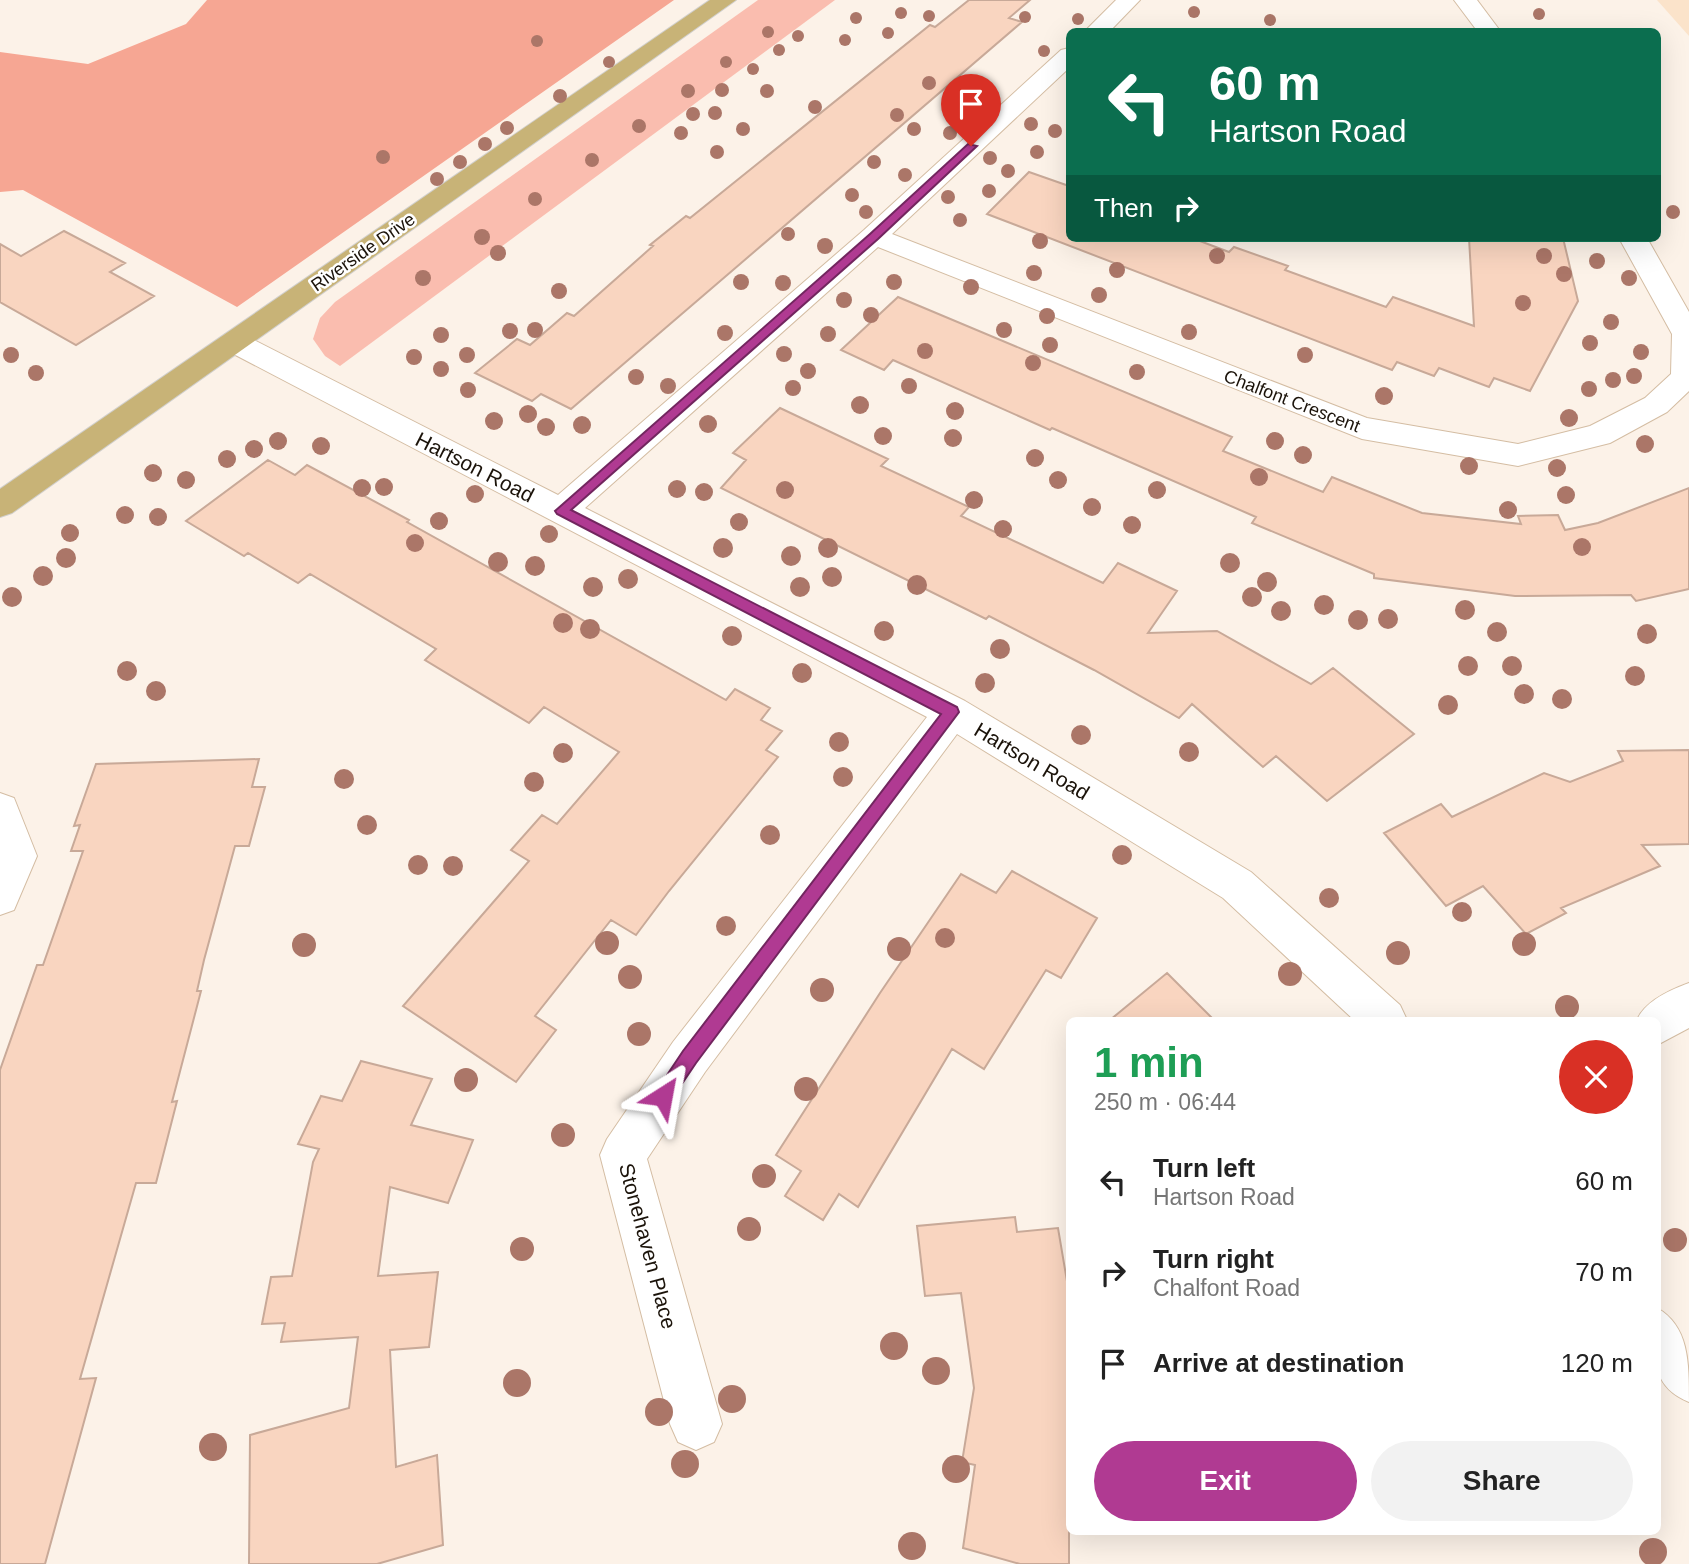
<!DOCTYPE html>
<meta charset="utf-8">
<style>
:root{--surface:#fff;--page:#f2f2f2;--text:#222;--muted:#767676;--accent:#b03a92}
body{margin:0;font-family:Helvetica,sans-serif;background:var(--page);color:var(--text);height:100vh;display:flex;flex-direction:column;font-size:26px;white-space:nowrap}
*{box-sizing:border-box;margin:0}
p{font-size:23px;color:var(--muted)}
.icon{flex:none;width:38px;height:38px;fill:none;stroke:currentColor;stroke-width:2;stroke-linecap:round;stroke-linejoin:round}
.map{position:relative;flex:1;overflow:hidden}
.drawer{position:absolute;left:1066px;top:1017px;width:595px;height:518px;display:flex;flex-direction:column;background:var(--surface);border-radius:10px;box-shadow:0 7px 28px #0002}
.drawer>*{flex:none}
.hud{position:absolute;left:1066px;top:28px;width:595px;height:214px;border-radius:10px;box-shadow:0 7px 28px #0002;background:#0b6e4f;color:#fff;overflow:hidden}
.pin{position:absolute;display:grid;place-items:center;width:60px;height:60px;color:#fff;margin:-72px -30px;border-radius:50% 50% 50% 0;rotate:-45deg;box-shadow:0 0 7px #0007}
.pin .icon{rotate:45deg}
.me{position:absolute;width:77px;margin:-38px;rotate:34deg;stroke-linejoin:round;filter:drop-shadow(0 0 5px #0008)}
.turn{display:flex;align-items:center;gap:24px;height:147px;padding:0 28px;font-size:32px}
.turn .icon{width:91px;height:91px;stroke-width:2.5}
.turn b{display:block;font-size:49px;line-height:60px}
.then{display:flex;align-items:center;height:66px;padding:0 28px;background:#0003;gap:14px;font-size:26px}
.round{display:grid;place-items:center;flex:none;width:74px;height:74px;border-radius:37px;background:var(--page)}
.summary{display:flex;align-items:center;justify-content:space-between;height:119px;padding:0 28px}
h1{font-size:42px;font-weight:800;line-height:52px;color:#1e9e55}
.button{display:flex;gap:14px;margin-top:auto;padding:14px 28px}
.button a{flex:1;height:80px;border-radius:42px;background:var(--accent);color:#fff;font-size:28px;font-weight:800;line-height:80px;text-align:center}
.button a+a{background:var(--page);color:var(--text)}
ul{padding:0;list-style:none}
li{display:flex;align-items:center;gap:21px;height:91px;padding:0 28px}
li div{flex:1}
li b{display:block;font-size:26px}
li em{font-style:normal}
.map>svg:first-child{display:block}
.built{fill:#fbe3ca}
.green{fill:#fabdaf}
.forest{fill:#f6a693}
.building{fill:#f9d5c0;stroke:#c8a998;stroke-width:2}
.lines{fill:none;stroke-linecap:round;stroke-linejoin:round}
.minor-casing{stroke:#d4bda3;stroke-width:2}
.major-casing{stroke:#d1d0ce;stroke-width:2}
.minor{fill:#fff;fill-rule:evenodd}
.major{fill:#c8b377;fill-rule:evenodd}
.tree{fill:#ab7668}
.route{fill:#b03a92;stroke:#72265f;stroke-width:2}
.labels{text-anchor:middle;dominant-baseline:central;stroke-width:5;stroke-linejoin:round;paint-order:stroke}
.far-street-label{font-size:18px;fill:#1b130a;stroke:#fff}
.street-label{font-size:21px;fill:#1b130a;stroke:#fff}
</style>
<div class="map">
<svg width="1689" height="1564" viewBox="0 0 1689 1564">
<rect width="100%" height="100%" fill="#fcf2e8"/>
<path class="built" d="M 1657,0 L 1689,0 L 1689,36 Z"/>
<path class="green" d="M 758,0 L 835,0 L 340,366 L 325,356 L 313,339 L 320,318 L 335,302 Z"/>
<path class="forest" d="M 207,0 L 674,0 L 237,307 L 23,190 L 0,192 L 0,52 L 88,64 L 186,24 Z"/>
<path class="building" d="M 969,0 L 1030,0 L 1009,18 L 1022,22 L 571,409 L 541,394 L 532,401 L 475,373 L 517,339 L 530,345 L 567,313 L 574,316 L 653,246 L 650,245 L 686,216 L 690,218 L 930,25 L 935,27 Z
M 1029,172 L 1069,186 L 1069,238 L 1192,238 L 1229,252 L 1234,247 L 1288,266 L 1285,270 L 1386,307 L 1393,297 L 1474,326 L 1469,238 L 1563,238 L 1578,301 L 1530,391 L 1494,378 L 1489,387 L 1439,368 L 1434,376 L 1397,362 L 1392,370 L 987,214 Z
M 64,231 L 125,263 L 110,272 L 154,296 L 76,345 L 0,302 L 0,244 L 21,256 Z
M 898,297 L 1232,437 L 1223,451 L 1323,492 L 1332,477 L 1422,513 L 1521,524 L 1518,516 L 1558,515 L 1565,530 L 1598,523 L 1689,488 L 1689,589 L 1636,601 L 1631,595 L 1515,596 L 1374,578 L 1374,574 L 1252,523 L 1256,517 L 1052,428 L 1050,430 L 893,360 L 884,370 L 841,350 Z
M 780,408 L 888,459 L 881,466 L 969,507 L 961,516 L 1103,583 L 1118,563 L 1177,591 L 1148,633 L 1217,631 L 1311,684 L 1333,668 L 1414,734 L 1327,801 L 1276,756 L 1263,767 L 1192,704 L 1179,718 L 1094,670 L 989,616 L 986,619 L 721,488 L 746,460 L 733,453 Z
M 268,460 L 295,475 L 307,465 L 409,520 L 407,522 L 726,700 L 735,689 L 770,708 L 761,720 L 782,731 L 766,750 L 778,757 L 669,891 L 636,935 L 611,920 L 535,1016 L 556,1030 L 516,1082 L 403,1006 L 529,861 L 511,850 L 542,815 L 557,824 L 619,752 L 544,707 L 529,723 L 425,660 L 436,649 L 310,574 L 298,583 L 248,553 L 244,556 L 186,521 Z
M 1689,750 L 1689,844 L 1642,845 L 1660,866 L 1561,908 L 1566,913 L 1526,934 L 1483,886 L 1446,906 L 1384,833 L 1441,804 L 1452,817 L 1544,773 L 1570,782 L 1623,761 L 1618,751 Z
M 259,759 L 252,787 L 265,787 L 249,846 L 235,846 L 204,960 L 197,991 L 201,991 L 172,1102 L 177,1101 L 156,1183 L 136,1183 L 80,1379 L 96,1378 L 45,1564 L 0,1564 L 0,1070 L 37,965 L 43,965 L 83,851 L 71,851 L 80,825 L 74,826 L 96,764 Z
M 1012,871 L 1097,918 L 1061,978 L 1046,970 L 984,1069 L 952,1049 L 858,1207 L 839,1194 L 823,1220 L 785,1196 L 801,1171 L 776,1155 L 880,993 L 961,874 L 996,893 Z
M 1167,973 L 1214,1020 L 1110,1020 Z
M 361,1061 L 432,1079 L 411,1125 L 473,1140 L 448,1203 L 390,1187 L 378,1276 L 438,1272 L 429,1347 L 390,1350 L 396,1467 L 437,1455 L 443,1545 L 377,1564 L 249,1564 L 250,1435 L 349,1408 L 358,1337 L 281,1342 L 285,1323 L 262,1324 L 271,1277 L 292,1276 L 313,1162 L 319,1149 L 298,1144 L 321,1096 L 342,1101 Z
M 1015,1217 L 1017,1232 L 1058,1228 L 1069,1293 L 1069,1564 L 1020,1564 L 963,1548 L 975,1465 L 962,1462 L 974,1388 L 961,1293 L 925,1296 L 917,1226 Z"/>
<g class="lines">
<g class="minor-casing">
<path id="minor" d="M 1116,0 L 1140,0 L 1109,32 L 1084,32 Z
M 1454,0 L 1477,0 L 1501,32 L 1478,32 Z
M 1069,48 L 1069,68 L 892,234 L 1367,418 L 1518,444 L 1590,426 L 1645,398 L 1671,374 L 1672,334 L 1619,238 L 1647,238 L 1689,312 L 1689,391 L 1667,412 L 1610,443 L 1518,466 L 1362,439 L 878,247 L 585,508 L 965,701 L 1251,872 L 1400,1005 L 1407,1020 L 1354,1020 L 1223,898 L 957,734 L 705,1072 L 647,1159 L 722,1424 L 714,1442 L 696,1450 L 678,1442 L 670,1424 L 600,1155 L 607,1139 L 673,1042 L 927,717 L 224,349 L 219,342 L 224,335 L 234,332 L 244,335 L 558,495 L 864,230 L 1061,50 Z
M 0,793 L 14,798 L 37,856 L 14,910 L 0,915 Z
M 1689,983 L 1689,1028 L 1657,1045 L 1657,1020 L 1637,1020 C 1645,1001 1670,990 1689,983 Z
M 1657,1308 C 1689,1326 1689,1362 1689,1402 C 1645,1384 1657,1349 1657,1308 Z"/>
</g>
<g class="major-casing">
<path id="major" d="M 710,0 L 736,0 L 12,513 L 0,517 L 0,489 Z"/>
</g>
<use href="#minor" class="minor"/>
<use href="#major" class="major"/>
</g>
<g class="tree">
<circle cx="1194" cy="12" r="6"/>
<circle cx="901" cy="13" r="6"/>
<circle cx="1539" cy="14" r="6"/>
<circle cx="929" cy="16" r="6"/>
<circle cx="1025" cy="17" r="6"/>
<circle cx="856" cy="18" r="6"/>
<circle cx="1078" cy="19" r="6"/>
<circle cx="1270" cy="20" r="6"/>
<circle cx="768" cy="32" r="6"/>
<circle cx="888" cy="33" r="6"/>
<circle cx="798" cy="36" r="6"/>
<circle cx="845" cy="40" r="6"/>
<circle cx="537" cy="41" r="6"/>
<circle cx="779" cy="50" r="6"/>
<circle cx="1044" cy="51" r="6"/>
<circle cx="609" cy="62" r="6"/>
<circle cx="726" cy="62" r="6"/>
<circle cx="753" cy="69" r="6"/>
<circle cx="929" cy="83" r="7"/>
<circle cx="722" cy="90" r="7"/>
<circle cx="688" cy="91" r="7"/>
<circle cx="767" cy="91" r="7"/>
<circle cx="560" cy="96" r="7"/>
<circle cx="989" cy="101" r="7"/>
<circle cx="949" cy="102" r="7"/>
<circle cx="815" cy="107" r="7"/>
<circle cx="715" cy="113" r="7"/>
<circle cx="693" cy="114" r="7"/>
<circle cx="897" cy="115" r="7"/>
<circle cx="1031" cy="124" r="7"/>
<circle cx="639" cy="126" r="7"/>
<circle cx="507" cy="128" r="7"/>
<circle cx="743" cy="129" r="7"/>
<circle cx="914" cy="129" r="7"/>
<circle cx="1055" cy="131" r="7"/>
<circle cx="681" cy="133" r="7"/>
<circle cx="950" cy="133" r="7"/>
<circle cx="485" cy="144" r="7"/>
<circle cx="717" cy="152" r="7"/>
<circle cx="1037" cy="152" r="7"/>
<circle cx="383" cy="157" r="7"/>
<circle cx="990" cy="158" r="7"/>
<circle cx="592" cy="160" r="7"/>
<circle cx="460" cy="162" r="7"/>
<circle cx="874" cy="162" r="7"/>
<circle cx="1008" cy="171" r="7"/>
<circle cx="905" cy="175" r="7"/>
<circle cx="437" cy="179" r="7"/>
<circle cx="989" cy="191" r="7"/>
<circle cx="852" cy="195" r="7"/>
<circle cx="948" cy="197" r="7"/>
<circle cx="535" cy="199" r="7"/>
<circle cx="866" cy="212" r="7"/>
<circle cx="1673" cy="212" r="7"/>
<circle cx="960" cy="220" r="7"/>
<circle cx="788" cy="234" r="7"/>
<circle cx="482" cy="237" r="8"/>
<circle cx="1040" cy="241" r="8"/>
<circle cx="825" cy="246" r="8"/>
<circle cx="498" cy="253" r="8"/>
<circle cx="1217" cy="256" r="8"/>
<circle cx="1544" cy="256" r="8"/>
<circle cx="1597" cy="261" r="8"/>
<circle cx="1117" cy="270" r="8"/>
<circle cx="1034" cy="273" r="8"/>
<circle cx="1564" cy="274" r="8"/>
<circle cx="423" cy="278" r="8"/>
<circle cx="1629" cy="278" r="8"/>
<circle cx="741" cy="282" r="8"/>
<circle cx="894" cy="282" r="8"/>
<circle cx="783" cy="283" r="8"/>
<circle cx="971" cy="287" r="8"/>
<circle cx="559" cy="291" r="8"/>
<circle cx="1099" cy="295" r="8"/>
<circle cx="844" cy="300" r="8"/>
<circle cx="1523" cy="303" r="8"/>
<circle cx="871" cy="315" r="8"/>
<circle cx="1047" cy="316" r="8"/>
<circle cx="1611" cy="322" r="8"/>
<circle cx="535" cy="330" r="8"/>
<circle cx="1004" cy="330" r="8"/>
<circle cx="510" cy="331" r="8"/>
<circle cx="1189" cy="332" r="8"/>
<circle cx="725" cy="333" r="8"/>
<circle cx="828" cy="334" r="8"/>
<circle cx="441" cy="335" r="8"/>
<circle cx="1590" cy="343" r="8"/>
<circle cx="1050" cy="345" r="8"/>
<circle cx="925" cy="351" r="8"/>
<circle cx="1641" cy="352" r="8"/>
<circle cx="784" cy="354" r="8"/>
<circle cx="11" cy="355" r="8"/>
<circle cx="467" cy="355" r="8"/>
<circle cx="1305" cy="355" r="8"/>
<circle cx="414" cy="357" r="8"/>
<circle cx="1033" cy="363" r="8"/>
<circle cx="441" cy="369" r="8"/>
<circle cx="808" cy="371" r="8"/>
<circle cx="1137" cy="372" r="8"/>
<circle cx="36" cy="373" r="8"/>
<circle cx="1634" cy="376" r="8"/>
<circle cx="636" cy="377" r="8"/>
<circle cx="1613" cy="380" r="8"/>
<circle cx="668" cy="386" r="8"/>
<circle cx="909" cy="386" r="8"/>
<circle cx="793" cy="388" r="8"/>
<circle cx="1589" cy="389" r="8"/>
<circle cx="468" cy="390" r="8"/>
<circle cx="1384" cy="396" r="9"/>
<circle cx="860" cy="405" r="9"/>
<circle cx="955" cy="411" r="9"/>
<circle cx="528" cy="414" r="9"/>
<circle cx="1569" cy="418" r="9"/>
<circle cx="494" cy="421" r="9"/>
<circle cx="708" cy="424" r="9"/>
<circle cx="582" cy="425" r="9"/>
<circle cx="546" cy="427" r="9"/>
<circle cx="883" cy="436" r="9"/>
<circle cx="953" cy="438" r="9"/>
<circle cx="278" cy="441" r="9"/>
<circle cx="1275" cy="441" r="9"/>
<circle cx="1645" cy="444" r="9"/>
<circle cx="321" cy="446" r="9"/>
<circle cx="254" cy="449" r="9"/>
<circle cx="1303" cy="455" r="9"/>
<circle cx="1035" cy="458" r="9"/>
<circle cx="227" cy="459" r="9"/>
<circle cx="1469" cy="466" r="9"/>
<circle cx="1557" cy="468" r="9"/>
<circle cx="153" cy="473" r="9"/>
<circle cx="1259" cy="477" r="9"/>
<circle cx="186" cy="480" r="9"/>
<circle cx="1058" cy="480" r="9"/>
<circle cx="384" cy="487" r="9"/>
<circle cx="362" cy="488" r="9"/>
<circle cx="677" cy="489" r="9"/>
<circle cx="785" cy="490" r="9"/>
<circle cx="1157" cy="490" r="9"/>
<circle cx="704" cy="492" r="9"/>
<circle cx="475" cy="494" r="9"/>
<circle cx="1566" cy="495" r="9"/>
<circle cx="974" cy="500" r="9"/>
<circle cx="1092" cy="507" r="9"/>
<circle cx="1508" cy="510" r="9"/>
<circle cx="125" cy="515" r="9"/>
<circle cx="158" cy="517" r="9"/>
<circle cx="439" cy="521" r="9"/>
<circle cx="739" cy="522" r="9"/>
<circle cx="1132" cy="525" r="9"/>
<circle cx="1003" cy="529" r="9"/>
<circle cx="70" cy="533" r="9"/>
<circle cx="549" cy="534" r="9"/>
<circle cx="415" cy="543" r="9"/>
<circle cx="1582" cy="547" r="9"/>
<circle cx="723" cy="548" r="10"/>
<circle cx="828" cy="548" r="10"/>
<circle cx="791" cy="556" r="10"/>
<circle cx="66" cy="558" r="10"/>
<circle cx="498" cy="562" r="10"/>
<circle cx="1230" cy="563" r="10"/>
<circle cx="535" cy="566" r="10"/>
<circle cx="43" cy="576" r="10"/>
<circle cx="832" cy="577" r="10"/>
<circle cx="628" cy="579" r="10"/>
<circle cx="1267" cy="582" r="10"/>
<circle cx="917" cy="585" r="10"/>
<circle cx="593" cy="587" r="10"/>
<circle cx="800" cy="587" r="10"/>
<circle cx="12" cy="597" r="10"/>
<circle cx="1252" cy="597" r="10"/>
<circle cx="1324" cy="605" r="10"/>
<circle cx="1465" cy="610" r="10"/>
<circle cx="1281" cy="611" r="10"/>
<circle cx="1388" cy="619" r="10"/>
<circle cx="1358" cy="620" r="10"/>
<circle cx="563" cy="623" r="10"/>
<circle cx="590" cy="629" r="10"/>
<circle cx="884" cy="631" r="10"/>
<circle cx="1497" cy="632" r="10"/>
<circle cx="1647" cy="634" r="10"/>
<circle cx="732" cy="636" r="10"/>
<circle cx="1000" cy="649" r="10"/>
<circle cx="1468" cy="666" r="10"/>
<circle cx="1512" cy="666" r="10"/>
<circle cx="127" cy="671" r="10"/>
<circle cx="802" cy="673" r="10"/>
<circle cx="1635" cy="676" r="10"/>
<circle cx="985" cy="683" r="10"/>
<circle cx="156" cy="691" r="10"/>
<circle cx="1524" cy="694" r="10"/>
<circle cx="1562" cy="699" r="10"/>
<circle cx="1448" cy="705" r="10"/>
<circle cx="1081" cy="735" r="10"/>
<circle cx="839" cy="742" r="10"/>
<circle cx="1189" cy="752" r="10"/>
<circle cx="563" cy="753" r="10"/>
<circle cx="843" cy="777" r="10"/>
<circle cx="344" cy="779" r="10"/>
<circle cx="534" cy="782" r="10"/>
<circle cx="367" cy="825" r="10"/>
<circle cx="770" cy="835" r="10"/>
<circle cx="1122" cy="855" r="10"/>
<circle cx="418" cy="865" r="10"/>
<circle cx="453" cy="866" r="10"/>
<circle cx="1329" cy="898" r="10"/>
<circle cx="1462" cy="912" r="10"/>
<circle cx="726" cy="926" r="10"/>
<circle cx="945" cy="938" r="10"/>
<circle cx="607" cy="943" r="12"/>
<circle cx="1524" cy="944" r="12"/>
<circle cx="304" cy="945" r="12"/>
<circle cx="899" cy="949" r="12"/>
<circle cx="1398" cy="953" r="12"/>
<circle cx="1290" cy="974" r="12"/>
<circle cx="630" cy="977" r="12"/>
<circle cx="822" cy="990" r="12"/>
<circle cx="1567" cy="1007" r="12"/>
<circle cx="639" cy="1034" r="12"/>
<circle cx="466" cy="1080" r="12"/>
<circle cx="806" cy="1089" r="12"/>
<circle cx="563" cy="1135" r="12"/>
<circle cx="764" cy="1176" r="12"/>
<circle cx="749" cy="1229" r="12"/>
<circle cx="1675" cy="1240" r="12"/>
<circle cx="522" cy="1249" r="12"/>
<circle cx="894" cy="1346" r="14"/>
<circle cx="936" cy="1371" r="14"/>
<circle cx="517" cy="1383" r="14"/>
<circle cx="732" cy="1399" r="14"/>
<circle cx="659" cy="1412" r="14"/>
<circle cx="213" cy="1447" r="14"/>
<circle cx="685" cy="1464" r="14"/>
<circle cx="956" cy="1469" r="14"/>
<circle cx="912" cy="1546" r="14"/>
<circle cx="1653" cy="1552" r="14"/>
</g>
<path class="route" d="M 968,144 L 977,146 L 878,239 L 571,510 L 957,707 L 959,712 L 696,1063 L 669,1103 L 663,1106 L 656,1103 L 653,1096 L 683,1051 L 941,714 L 557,514 L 555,511 L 870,234 Z"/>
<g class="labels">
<g class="far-street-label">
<text transform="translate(363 252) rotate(-35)">Riverside Drive</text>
<text transform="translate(1292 401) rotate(21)">Chalfont Crescent</text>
</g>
<g class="street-label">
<text transform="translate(475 467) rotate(27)">Hartson Road</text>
<text transform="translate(1032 761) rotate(31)">Hartson Road</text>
<text transform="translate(648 1246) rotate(75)">Stonehaven Place</text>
</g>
</g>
</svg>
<div class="pin" style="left:971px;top:146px;background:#d93025"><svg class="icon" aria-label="arrive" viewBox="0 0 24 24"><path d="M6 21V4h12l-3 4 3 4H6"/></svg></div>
<svg class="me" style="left:663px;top:1096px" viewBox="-20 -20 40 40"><path d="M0-17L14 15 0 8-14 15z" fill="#b03a92" stroke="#fff" stroke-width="4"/></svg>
<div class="hud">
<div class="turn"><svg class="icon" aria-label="left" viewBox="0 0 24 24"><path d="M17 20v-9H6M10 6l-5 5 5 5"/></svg><div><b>60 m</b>Hartson Road</div></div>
<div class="then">Then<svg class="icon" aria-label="right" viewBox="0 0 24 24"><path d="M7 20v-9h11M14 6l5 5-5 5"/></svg></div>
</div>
<section class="drawer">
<div class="summary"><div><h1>1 min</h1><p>250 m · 06:44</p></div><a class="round" style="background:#d93025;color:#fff"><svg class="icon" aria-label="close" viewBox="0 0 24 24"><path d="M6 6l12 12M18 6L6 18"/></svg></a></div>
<ul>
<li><svg class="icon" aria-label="left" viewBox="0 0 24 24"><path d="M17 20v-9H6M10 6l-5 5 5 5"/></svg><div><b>Turn left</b><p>Hartson Road</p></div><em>60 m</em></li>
<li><svg class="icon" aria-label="right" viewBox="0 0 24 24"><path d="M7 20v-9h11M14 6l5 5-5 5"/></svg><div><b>Turn right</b><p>Chalfont Road</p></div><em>70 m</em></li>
<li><svg class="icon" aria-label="arrive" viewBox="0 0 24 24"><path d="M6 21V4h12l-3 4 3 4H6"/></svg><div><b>Arrive at destination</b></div><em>120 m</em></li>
</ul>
<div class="button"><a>Exit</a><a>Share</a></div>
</section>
</div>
